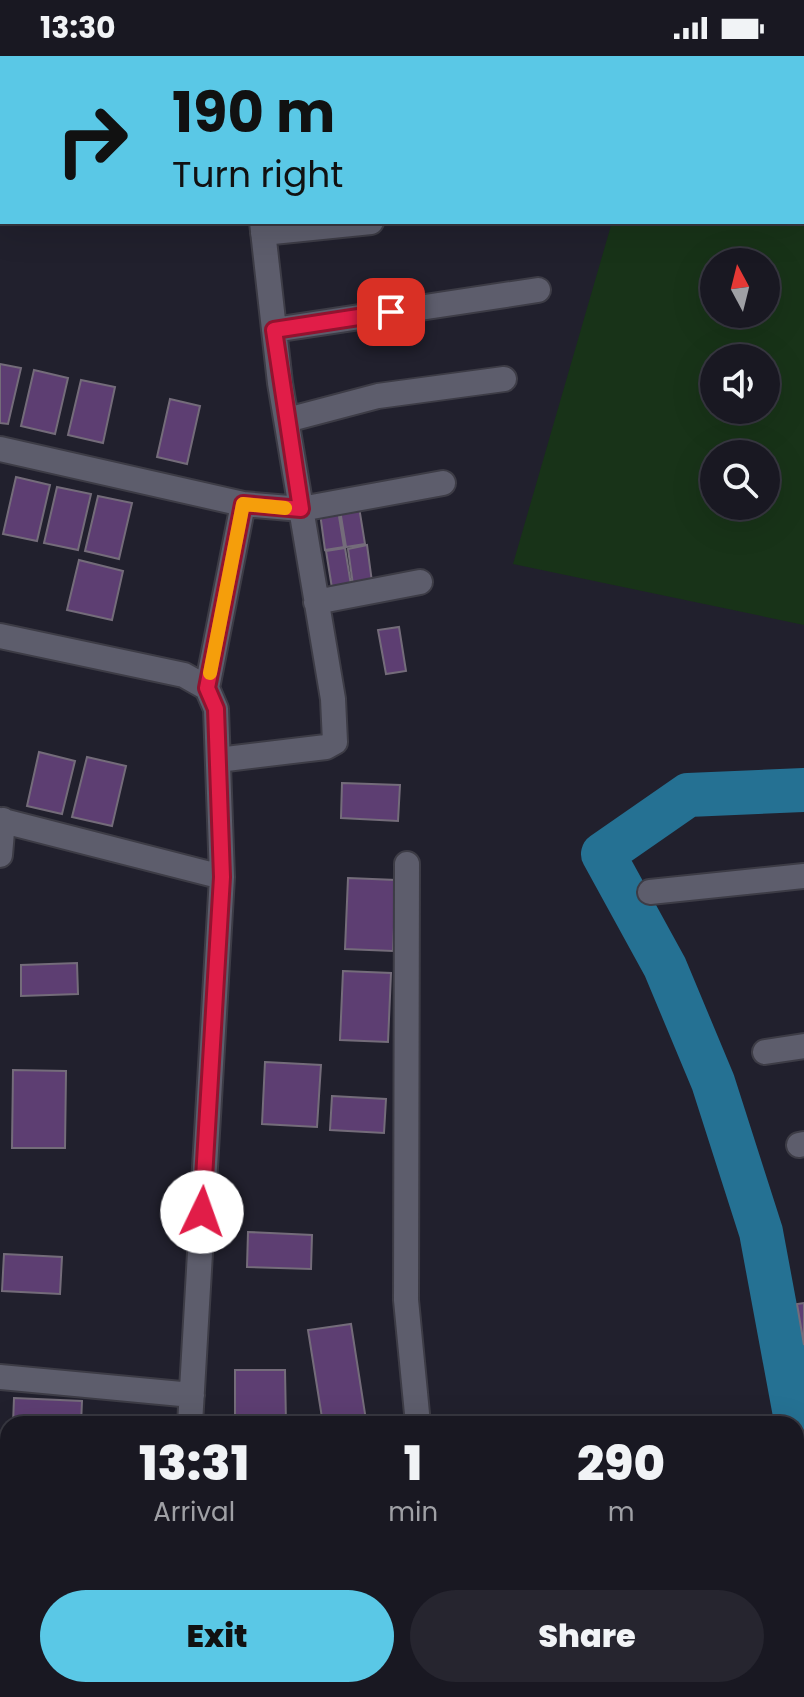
<!DOCTYPE html>
<style>
:root{--surface:#191822;--page:#26252f;--text:#f1f3f6;--muted:#9fa0a5;--line:#373740;--accent:#5ac8e6}
body{margin:0;font-family:Poppins,sans-serif;background:var(--page);color:var(--text);height:100vh;display:flex;flex-direction:column;font-size:30px;white-space:nowrap}
*{box-sizing:border-box;margin:0}
p{font-size:26px;color:var(--muted)}
.icon{flex:none;width:44px;height:44px;fill:none;stroke:currentColor;stroke-width:2;stroke-linecap:round;stroke-linejoin:round}
.map{position:relative;flex:1;overflow:hidden}
.panel{position:absolute;left:0px;top:1360px;width:804px;height:282px;display:flex;flex-direction:column;background:var(--surface);border-radius:24px 24px 0 0;box-shadow:0 8px 32px #0002,0 0 0 2px var(--line)}
.panel>*{flex:none}
.hud{position:absolute;left:0px;top:0px;width:804px;height:168px;box-shadow:0 8px 32px #0002,0 0 0 2px var(--line);background:#5ac8e6;color:#111;overflow:hidden}
.needle{width:52px;rotate:353deg}
.buttons{position:absolute;left:700px;top:192px;display:grid;gap:16px}
.buttons a{display:grid;place-items:center;width:80px;height:80px;border-radius:50%;background:var(--surface);box-shadow:0 8px 32px #0002,0 0 0 2px var(--line);font-size:40px}
.pin{position:absolute;display:grid;place-items:center;width:68px;height:68px;color:#fff;margin:-34px;border-radius:16px;box-shadow:0 4px 12px #0006}
.me{position:absolute;width:88px;margin:-44px;rotate:3deg;stroke-linejoin:round;filter:drop-shadow(0 0 6px #0008)}
.turn{display:flex;align-items:center;gap:28px;height:168px;padding:0 40px;font-size:36px}
.turn .icon{width:104px;height:104px;stroke-width:2.5}
.turn b{display:block;font-size:56px;line-height:68px}
.eta{display:flex;justify-content:space-evenly;align-items:center;height:136px;text-align:center}
.eta b{font-size:48px;font-weight:800;line-height:56px}
.action{display:flex;gap:16px;margin-top:auto;padding:16px 40px}
.action a{flex:1;height:92px;border-radius:48px;background:var(--accent);color:#111;font-size:32px;font-weight:800;line-height:92px;text-align:center}
.action a+a{background:var(--page);color:var(--text)}
.status{display:flex;justify-content:space-between;align-items:center;height:56px;padding:0 40px;background:var(--surface);direction:ltr}
.status svg{height:22px;fill:currentColor}
.map>svg:first-child{display:block}
.green{fill:#183318;fill-rule:evenodd}
.lines{fill:none;stroke-linecap:round;stroke-linejoin:round}
.river{stroke:#257193;stroke-width:44}
.building{fill:#5d3e72;stroke:#746c7a;stroke-width:2}
.street-casing{stroke:#3d3c46;stroke-width:28}
.street{stroke:#5d5d6c;stroke-width:24}
.route-casing{stroke:#92132f;stroke-width:20}
.route{stroke:#e11d48;stroke-width:14}
.slow{stroke:#f59e0b;stroke-width:14}
</style>
<div class="status"><b>13:30</b><svg viewBox="0 0 49 12"><path d="M0 12V9h3v3zM5 12V6h3v6zM10 12V3h3v9zM15 12V0h3v12zM26 1h20v11H26zM47 4h2v5h-2z"/></svg></div>
<div class="map">
<svg width="804" height="1641" viewBox="0 0 804 1641">
<rect width="100%" height="100%" fill="#21202d"/>
<path class="green" d="M 657,0 L 804,0 L 804,569 L 513,508 L 612,166 L 802,166 L 802,2 L 657,2 ZM 714,206 L 766,206 L 766,258 L 714,258 ZM 714,302 L 766,302 L 766,354 L 714,354 ZM 714,398 L 766,398 L 766,450 L 714,450 Z"/>
<g class="lines">
<path class="river" d="M 796,1396 L 800,1386 L 761,1176 L 713,1026 L 665,911 L 603,798 L 688,739 L 804,734
M 796,1574 L 804,1584"/>
</g>
<path class="building" d="M 0,308 L 21,312 L 8,368 L 0,367 Z
M 34,314 L 68,322 L 55,378 L 21,370 Z
M 81,324 L 115,331 L 103,387 L 68,379 Z
M 170,343 L 200,350 L 187,408 L 157,401 Z
M 16,421 L 50,429 L 37,485 L 3,478 Z
M 57,431 L 91,438 L 78,494 L 44,487 Z
M 98,440 L 132,447 L 119,503 L 85,495 Z
M 359,451 L 365,488 L 346,491 L 340,454 Z
M 338,454 L 344,491 L 325,494 L 320,457 Z
M 367,489 L 372,526 L 353,529 L 348,493 Z
M 345,492 L 351,529 L 332,532 L 326,495 Z
M 79,504 L 123,515 L 112,564 L 67,554 Z
M 399,571 L 406,615 L 386,618 L 378,574 Z
M 39,696 L 75,705 L 62,758 L 27,750 Z
M 87,701 L 126,710 L 112,770 L 72,761 Z
M 342,727 L 400,729 L 398,765 L 341,762 Z
M 348,822 L 396,824 L 393,895 L 345,893 Z
M 77,907 L 78,938 L 21,940 L 21,909 Z
M 343,915 L 391,917 L 388,986 L 340,984 Z
M 265,1006 L 321,1009 L 317,1071 L 262,1068 Z
M 13,1014 L 66,1015 L 65,1092 L 12,1092 Z
M 332,1040 L 386,1043 L 384,1077 L 330,1074 Z
M 248,1176 L 312,1179 L 311,1213 L 247,1211 Z
M 4,1198 L 62,1201 L 60,1238 L 2,1235 Z
M 804,1247 L 804,1289 L 797,1248 Z
M 351,1268 L 366,1364 L 323,1368 L 308,1274 Z
M 235,1314 L 285,1314 L 286,1368 L 235,1368 Z
M 14,1342 L 82,1345 L 81,1368 L 13,1368 Z
M 6,1406 L 8,1406 L 8,1460 L 3,1459 Z
M 5,1522 L 8,1522 L 8,1572 L 3,1572 Z
M 474,1634 L 528,1634 L 529,1641 L 474,1641 Z"/>
<g class="lines">
<g class="street-casing">
<path id="street" d="M 245,0 L 245,2
M 263,177 L 371,166
M 274,274 L 538,234
M 287,364 L 378,340 L 504,323
M 0,393 L 243,448 L 301,453 L 443,427
M 316,546 L 420,526
M 0,580 L 184,619 L 207,632 L 216,653 L 222,821 L 190,1368
M 207,632 L 243,448
M 218,704 L 326,691 L 335,686 L 333,643 L 280,327 L 262,166
M 0,764 L 222,821
M 0,799 L 3,764
M 407,808 L 406,1244 L 418,1368
M 650,836 L 804,820
M 765,996 L 804,990
M 799,1089 L 804,1088
M 0,1321 L 192,1339
M 0,1493 L 8,1494
M 442,1634 L 443,1641
M 177,1641 L 178,1634"/>
</g>
<use href="#street" class="street"/>
</g>
<g class="lines">
<g class="route-casing">
<path id="route" d="M 202,1156 L 222,821 L 216,653 L 207,632 L 243,448 L 301,453 L 274,274 L 391,256"/>
</g>
<use href="#route" class="route"/>
<path class="slow" d="M 210,617 L 243,448 L 285,452"/>
</g>
</svg>
<div class="buttons">
<a><svg class="needle" viewBox="-14 -14 28 28"><path d="M0-13l5 13h-10z" fill="#e53935"/><path d="M0 13l5-13h-10z" fill="#9fa0a5"/></svg></a>
<a><svg class="icon" aria-label="sound" viewBox="0 0 24 24"><path d="M4 9h4l5-4v14l-5-4H4zM17 9q2 3 0 6"/></svg></a>
<a><svg class="icon" aria-label="search" viewBox="0 0 24 24"><circle cx="10" cy="10" r="6"/><path d="M15 15l6 6"/></svg></a>
</div>
<div class="pin" style="left:391px;top:256px;background:#d93025"><svg class="icon" aria-label="arrive" viewBox="0 0 24 24"><path d="M6 21V4h12l-3 4 3 4H6"/></svg></div>
<svg class="me" style="left:202px;top:1156px" viewBox="-20 -20 40 40"><circle r="19" fill="#fff"/><path d="M0-13L10 11 0 6-10 11z" fill="#e11d48"/></svg>
<div class="hud">
<div class="turn"><svg class="icon" aria-label="right" viewBox="0 0 24 24"><path d="M7 20v-9h11M14 6l5 5-5 5"/></svg><div><b>190 m</b>Turn right</div></div>
</div>
<section class="panel">
<div class="eta">
<div><b>13:31</b><p>Arrival</p></div>
<div><b>1</b><p>min</p></div>
<div><b>290</b><p>m</p></div>
</div>
<div class="action"><a>Exit</a><a>Share</a></div>
</section>
</div>
